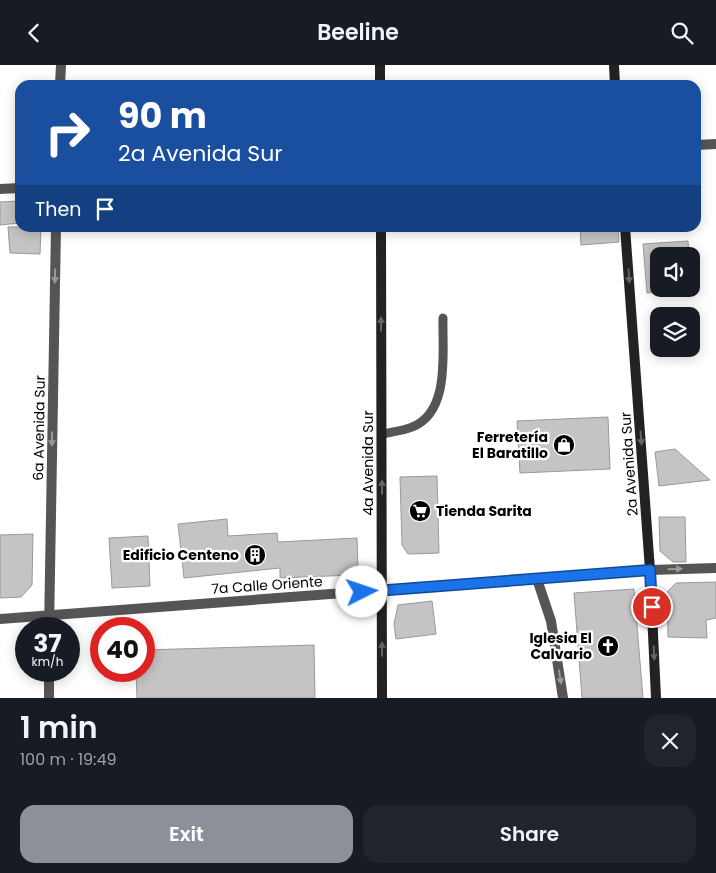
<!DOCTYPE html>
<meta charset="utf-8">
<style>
:root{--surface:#171b24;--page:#20242c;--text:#f1f3f6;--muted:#9ea1a6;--accent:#8c9099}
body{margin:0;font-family:Poppins,sans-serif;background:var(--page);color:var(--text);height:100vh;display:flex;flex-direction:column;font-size:19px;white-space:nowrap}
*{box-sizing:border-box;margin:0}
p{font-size:16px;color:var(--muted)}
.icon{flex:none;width:28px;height:28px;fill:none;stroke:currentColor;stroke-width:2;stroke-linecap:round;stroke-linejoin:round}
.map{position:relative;height:633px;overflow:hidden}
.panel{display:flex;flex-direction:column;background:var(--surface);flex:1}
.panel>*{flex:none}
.top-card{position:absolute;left:15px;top:15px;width:686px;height:152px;border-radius:15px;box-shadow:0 2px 12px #0003;background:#1a4fa0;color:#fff;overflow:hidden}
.buttons{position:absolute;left:650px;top:182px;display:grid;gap:10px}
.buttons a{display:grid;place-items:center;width:50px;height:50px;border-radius:10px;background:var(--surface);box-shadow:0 2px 12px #0003;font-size:25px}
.speed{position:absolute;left:15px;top:552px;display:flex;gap:10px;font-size:25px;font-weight:700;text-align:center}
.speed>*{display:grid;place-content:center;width:65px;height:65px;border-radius:50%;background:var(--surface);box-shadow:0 2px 12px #0003;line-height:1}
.speed small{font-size:12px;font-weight:400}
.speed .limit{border:8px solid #d22;background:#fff;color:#111}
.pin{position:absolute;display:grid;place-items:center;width:42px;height:42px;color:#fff;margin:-21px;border:2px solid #fff;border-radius:50%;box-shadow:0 1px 5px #0007}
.me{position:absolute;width:55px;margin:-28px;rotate:86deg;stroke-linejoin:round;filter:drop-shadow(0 0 4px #0008)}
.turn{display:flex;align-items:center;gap:18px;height:105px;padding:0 20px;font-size:22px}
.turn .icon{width:65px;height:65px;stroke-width:2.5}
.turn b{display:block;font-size:35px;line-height:42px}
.then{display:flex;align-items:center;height:48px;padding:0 20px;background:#0003;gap:10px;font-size:19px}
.round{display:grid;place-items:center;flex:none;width:52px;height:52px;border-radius:15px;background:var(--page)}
.overview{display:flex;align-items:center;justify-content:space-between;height:85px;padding:0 20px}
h1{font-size:30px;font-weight:600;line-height:38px}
.primary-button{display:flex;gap:10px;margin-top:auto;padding:10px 20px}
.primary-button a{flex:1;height:58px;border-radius:15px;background:var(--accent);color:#fff;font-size:20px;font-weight:600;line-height:58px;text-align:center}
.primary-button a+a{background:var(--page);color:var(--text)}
header{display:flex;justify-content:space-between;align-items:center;height:65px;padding:0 20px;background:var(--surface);font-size:22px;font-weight:600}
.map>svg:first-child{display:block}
.building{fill:#c4c4c4;stroke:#999}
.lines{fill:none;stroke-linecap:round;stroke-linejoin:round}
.service{stroke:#555;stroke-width:9}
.minor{stroke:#555;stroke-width:10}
.tertiary{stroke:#555;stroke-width:10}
.secondary{stroke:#222;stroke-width:10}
.oneway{fill:#999}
.oneway2{fill:#646464}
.route-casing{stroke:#114b97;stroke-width:12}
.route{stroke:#1a73e8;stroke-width:9}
.labels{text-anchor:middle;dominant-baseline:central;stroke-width:4.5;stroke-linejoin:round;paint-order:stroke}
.street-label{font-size:14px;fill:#000;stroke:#fff}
.poi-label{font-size:14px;font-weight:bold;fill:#000;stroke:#fff;text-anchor:end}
</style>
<header><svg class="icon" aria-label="back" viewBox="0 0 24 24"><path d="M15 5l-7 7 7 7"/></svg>Beeline<svg class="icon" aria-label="search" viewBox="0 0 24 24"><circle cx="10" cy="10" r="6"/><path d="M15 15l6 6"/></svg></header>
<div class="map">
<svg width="716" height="633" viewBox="0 0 716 633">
<rect width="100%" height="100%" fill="#fff"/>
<path class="building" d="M 20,136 L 20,158 L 0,160 L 0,137 Z
M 8,162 L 41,162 L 40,189 L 10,188 Z
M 580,162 L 618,162 L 619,177 L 581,180 Z
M 688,176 L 689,191 L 659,191 L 659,224 L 691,224 L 691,214 L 692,225 L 647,228 L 643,179 Z
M 608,352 L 610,404 L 520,408 L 517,356 Z
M 675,384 L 710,415 L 659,421 L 655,387 Z
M 437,411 L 439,488 L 408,489 L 402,480 L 400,412 Z
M 659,452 L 685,452 L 686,497 L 673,497 L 660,486 Z
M 227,454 L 228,471 L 277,468 L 278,477 L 357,473 L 358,504 L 353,510 L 280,513 L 280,503 L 184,513 L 178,459 Z
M 33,469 L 32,520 L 21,532 L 0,533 L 0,470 Z
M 148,471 L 150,521 L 112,523 L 109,473 Z
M 716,517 L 716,553 L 706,555 L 707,573 L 668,572 L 667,527 L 676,518 Z
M 634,524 L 643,633 L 582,633 L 574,528 Z
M 432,536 L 436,569 L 396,574 L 394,559 L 398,540 Z
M 314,580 L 315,633 L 137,633 L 136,606 L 144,606 L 144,585 Z"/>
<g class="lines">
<path class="service" d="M 382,369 C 391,367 403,366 412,362 C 451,347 442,286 443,253"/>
<path class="minor" d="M 60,20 L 61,0
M 696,80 L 716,79
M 0,124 L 20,123
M 49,564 L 56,162
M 49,606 L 49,633"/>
<path class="tertiary" d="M 537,514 L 551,556 L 563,633
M 0,554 L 650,505 L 716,503"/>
<path class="secondary" d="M 380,0 L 380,20
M 614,0 L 615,20
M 381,162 L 382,633
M 625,162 L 650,505 L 656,633"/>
</g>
<defs><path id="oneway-solid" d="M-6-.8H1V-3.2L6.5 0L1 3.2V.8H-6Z" transform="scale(1.25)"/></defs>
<g class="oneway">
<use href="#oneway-solid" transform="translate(55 211) rotate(91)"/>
<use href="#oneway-solid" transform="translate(52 374) rotate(91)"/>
<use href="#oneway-solid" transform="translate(675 504) rotate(-2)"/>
<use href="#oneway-solid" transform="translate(560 612) rotate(81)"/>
</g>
<g class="oneway2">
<use href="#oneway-solid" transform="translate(629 211) rotate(86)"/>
<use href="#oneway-solid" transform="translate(381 259) rotate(-90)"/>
<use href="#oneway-solid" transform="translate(641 373) rotate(86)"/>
<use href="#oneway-solid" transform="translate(382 422) rotate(-90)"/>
<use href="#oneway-solid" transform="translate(382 584) rotate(-90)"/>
<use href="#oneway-solid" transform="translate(654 588) rotate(88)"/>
</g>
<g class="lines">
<g class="route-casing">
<path id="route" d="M 362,527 L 650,505 L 652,542"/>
</g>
<use href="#route" class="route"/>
</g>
<defs>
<g id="shop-disc" transform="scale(1.125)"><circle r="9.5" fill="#000" stroke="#fff"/><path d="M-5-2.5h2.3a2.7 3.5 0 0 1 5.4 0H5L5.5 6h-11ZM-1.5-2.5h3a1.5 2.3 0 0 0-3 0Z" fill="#fff"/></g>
<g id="supermarket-disc" transform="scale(1.125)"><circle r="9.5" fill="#000" stroke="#fff"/><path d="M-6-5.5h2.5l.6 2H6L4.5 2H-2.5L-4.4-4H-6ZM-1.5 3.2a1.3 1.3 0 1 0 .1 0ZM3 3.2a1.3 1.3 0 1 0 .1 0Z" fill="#fff"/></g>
<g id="building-disc" transform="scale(1.125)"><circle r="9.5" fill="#000" stroke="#fff"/><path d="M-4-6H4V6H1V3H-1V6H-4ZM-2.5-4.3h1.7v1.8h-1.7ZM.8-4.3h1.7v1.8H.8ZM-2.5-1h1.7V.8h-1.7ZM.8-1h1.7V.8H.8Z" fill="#fff"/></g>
<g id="church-disc" transform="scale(1.125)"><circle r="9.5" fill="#000" stroke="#fff"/><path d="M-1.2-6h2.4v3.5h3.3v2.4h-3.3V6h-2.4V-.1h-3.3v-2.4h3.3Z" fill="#fff"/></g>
</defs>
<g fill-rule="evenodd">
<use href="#shop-disc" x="564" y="380"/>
<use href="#supermarket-disc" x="420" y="446"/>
<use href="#building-disc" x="255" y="490"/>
<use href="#church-disc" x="608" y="581"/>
</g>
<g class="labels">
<g class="street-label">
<text transform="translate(39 363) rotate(-89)">6a Avenida Sur</text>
<text transform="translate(368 398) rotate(-90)">4a Avenida Sur</text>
<text transform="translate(629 399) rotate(-94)">2a Avenida Sur</text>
<text transform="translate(267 520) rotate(-4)">7a Calle Oriente</text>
</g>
<g class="poi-label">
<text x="548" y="372">Ferretería<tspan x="548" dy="16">El Baratillo</tspan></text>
<text x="436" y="446" text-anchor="start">Tienda Sarita</text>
<text x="239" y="490">Edificio Centeno</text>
<text x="592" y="573">Iglesia El<tspan x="592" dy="16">Calvario</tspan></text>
</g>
</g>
</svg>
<div class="buttons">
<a><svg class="icon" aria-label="sound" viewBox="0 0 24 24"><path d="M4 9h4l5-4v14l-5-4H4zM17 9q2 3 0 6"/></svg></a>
<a><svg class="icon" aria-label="layers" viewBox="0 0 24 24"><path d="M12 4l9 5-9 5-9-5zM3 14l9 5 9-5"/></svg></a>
</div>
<div class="speed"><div>37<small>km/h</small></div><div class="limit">40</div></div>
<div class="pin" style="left:652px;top:542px;background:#d93025"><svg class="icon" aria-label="arrive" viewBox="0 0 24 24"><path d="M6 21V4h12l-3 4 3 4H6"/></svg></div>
<svg class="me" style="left:362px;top:527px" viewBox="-20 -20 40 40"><circle r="19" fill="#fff"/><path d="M0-13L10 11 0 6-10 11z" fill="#1a73e8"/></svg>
<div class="top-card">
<div class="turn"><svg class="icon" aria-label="right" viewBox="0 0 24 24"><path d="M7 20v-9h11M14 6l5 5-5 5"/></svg><div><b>90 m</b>2a Avenida Sur</div></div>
<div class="then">Then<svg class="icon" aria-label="arrive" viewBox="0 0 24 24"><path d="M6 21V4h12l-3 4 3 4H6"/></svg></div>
</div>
</div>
<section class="panel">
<div class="overview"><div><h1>1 min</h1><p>100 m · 19:49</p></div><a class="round"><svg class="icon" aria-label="close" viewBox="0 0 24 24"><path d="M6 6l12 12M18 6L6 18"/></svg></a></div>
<div class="primary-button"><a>Exit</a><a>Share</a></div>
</section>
